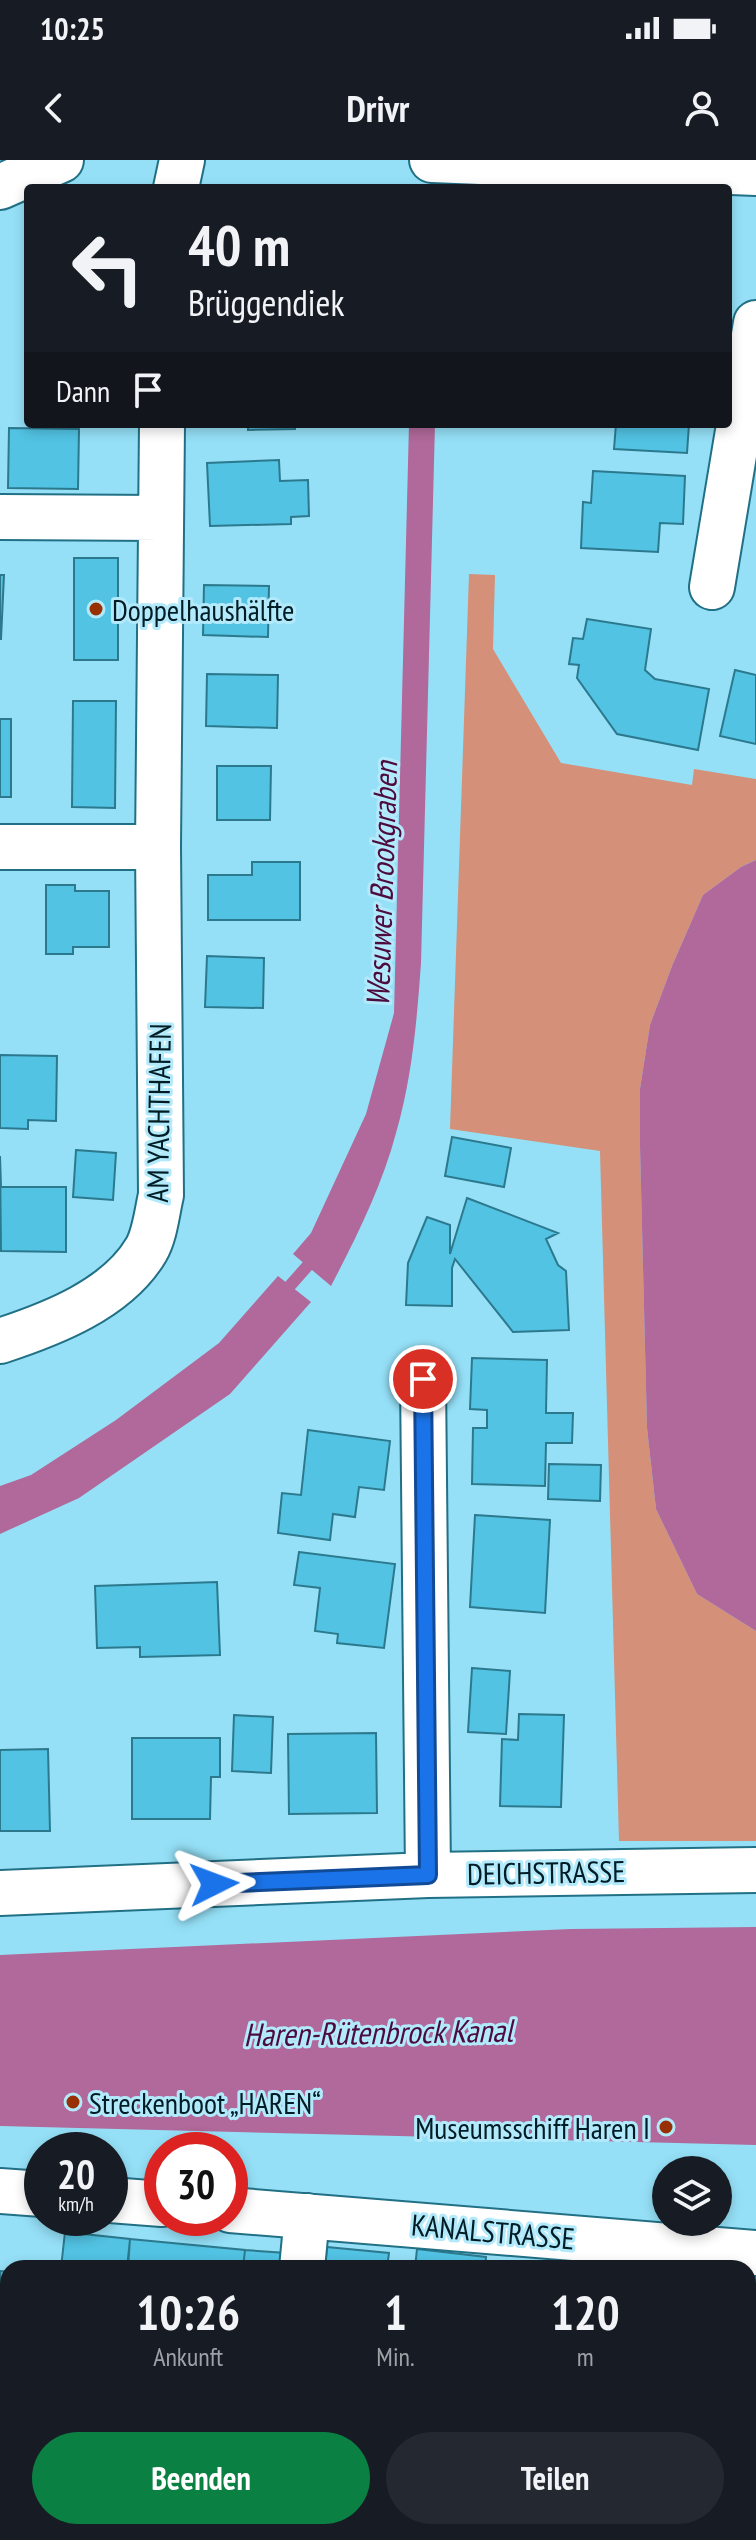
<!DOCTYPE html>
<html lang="de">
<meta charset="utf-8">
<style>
:root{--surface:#171b24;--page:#242831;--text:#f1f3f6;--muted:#9ea1a6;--accent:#0b8043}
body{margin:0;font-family:"PT Sans Narrow",sans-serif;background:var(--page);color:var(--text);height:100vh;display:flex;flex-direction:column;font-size:30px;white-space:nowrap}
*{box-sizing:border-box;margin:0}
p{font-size:26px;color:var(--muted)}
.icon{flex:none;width:44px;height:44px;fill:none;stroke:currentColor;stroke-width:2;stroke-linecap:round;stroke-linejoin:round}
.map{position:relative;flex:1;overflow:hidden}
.drawer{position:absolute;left:0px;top:2100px;width:756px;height:280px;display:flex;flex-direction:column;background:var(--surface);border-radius:24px 24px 0 0;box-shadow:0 4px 12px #0003}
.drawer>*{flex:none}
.hud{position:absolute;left:24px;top:24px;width:708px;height:244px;border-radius:8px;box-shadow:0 4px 12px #0003;background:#171b24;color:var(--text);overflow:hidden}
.controls{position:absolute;left:652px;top:1996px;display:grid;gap:16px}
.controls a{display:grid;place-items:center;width:80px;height:80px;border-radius:50%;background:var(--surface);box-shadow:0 4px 12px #0003;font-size:40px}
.speed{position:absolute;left:24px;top:1972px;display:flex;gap:16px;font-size:40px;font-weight:700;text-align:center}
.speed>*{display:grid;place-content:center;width:104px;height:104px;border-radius:50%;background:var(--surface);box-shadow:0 4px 12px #0003;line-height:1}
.speed small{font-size:20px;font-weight:400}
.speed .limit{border:12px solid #d22;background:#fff;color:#111}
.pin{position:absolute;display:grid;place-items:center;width:68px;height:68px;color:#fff;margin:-34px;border:4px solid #fff;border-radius:50%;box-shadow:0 2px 8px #0007}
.me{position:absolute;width:88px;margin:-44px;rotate:87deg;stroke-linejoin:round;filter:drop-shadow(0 0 6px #0008)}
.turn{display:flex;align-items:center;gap:28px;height:168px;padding:0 32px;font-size:36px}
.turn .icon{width:104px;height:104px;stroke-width:2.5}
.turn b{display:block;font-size:56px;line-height:68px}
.then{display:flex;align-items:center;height:76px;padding:0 32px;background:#0003;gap:16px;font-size:30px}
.eta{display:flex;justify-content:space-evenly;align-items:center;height:136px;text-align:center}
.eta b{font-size:48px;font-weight:800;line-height:56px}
.primary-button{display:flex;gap:16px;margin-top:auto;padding:16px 32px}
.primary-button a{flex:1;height:92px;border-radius:48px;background:var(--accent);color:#fff;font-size:32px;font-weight:800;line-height:92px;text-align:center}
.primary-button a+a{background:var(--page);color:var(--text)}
.status{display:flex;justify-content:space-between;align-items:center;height:56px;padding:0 40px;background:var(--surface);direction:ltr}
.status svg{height:22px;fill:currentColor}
header{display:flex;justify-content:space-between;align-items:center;height:104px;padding:0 32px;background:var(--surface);font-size:36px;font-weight:800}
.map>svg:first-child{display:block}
.green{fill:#d49079}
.water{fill:#b0699a}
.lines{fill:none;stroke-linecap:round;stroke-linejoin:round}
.stream{stroke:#b0699a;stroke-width:12}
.building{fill:#52c3e3;stroke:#2c798e;stroke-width:2}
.minor-casing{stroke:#217085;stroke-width:48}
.minor{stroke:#fff;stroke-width:44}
.route-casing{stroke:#114b97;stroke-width:20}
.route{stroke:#1a73e8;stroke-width:14}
.poi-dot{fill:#973104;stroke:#b3eafb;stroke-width:3}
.labels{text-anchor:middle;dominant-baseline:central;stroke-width:6;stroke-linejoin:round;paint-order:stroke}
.poi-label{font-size:30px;fill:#001d26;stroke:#b3eafb;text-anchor:start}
.street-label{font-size:30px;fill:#001d26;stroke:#b3eafb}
.water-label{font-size:32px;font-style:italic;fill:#4c0a3d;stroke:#b3eafb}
</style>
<div class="status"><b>10:25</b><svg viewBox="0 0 49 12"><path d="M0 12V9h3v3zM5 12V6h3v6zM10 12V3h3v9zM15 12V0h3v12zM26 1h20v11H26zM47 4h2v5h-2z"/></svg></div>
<header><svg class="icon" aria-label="back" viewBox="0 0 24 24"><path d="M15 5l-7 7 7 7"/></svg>Drivr<svg class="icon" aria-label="person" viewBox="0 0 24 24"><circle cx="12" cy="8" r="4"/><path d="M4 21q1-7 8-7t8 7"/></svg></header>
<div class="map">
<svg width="756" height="2380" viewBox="0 0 756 2380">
<rect width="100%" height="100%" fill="#95e0f7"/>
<path class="green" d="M 469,414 L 495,415 L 493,489 L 561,603 L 692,625 L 694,609 L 756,619 L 756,700 L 741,707 L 703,735 L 672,806 L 650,865 L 640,929 L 640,987 L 647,1268 L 656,1349 L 697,1434 L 756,1471 L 756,1681 L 619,1681 L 600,991 L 450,969 Z"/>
<path class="water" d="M 409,264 L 435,264 L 421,803 C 417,860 412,918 396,973 C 382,1026 356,1078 331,1126 L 293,1094 L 311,1073 L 366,954 L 394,853 Z
M 756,700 L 756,1471 L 697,1434 L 656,1349 L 647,1268 L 640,987 L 640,929 L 650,865 L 672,806 L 703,735 L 741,707 Z
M 278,1116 L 311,1142 L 230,1234 L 79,1338 L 0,1374 L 0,1326 L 31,1315 L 116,1260 L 219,1183 Z
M 756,1767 L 756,1985 L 0,1966 L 0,1795 L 571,1769 Z"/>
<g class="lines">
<path class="stream" d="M 280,1137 L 318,1094"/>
</g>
<path class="building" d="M 248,264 L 295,264 L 295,269 L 248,270 Z
M 616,264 L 689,264 L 687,293 L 614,289 Z
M 9,268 L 79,269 L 78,329 L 8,328 Z
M 279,300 L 280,321 L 308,320 L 309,356 L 291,357 L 291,364 L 210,366 L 207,303 Z
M 593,311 L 685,316 L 683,364 L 660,363 L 658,392 L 581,388 L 583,342 L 591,343 Z
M 74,398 L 118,398 L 118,500 L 74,500 Z
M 0,415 L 4,415 L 1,479 L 0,479 Z
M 204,425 L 269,426 L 268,477 L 203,475 Z
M 587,459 L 651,469 L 645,510 L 655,519 L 709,529 L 698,590 L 617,574 L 577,518 L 579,505 L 569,504 L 573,478 L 583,479 Z
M 735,510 L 756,515 L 756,584 L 720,576 Z
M 207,514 L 278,515 L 277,568 L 206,566 Z
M 73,541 L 116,541 L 115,648 L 72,647 Z
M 0,559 L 11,559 L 11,637 L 0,637 Z
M 217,606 L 271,606 L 270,660 L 217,660 Z
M 252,702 L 300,702 L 300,760 L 208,760 L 208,715 L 252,715 Z
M 46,725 L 75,725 L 75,731 L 109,731 L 109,787 L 73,787 L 73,794 L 46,794 Z
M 207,796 L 264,798 L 263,848 L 205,847 Z
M 0,895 L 57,896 L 56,961 L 28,960 L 28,969 L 0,968 Z
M 452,977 L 511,988 L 504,1027 L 445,1016 Z
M 76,990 L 116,993 L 113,1040 L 73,1037 Z
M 0,996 L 1,1027 L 66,1027 L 66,1092 L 1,1091 Z
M 467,1038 L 558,1073 L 546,1079 L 558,1105 L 566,1111 L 569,1170 L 513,1172 L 455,1099 L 452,1108 L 452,1146 L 406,1145 L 408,1103 L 427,1057 L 450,1065 L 450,1094 Z
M 472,1198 L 547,1200 L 546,1253 L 573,1253 L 572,1283 L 546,1283 L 545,1326 L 472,1324 L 473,1268 L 487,1268 L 487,1250 L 470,1249 Z
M 308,1270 L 390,1281 L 384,1330 L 359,1327 L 355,1357 L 333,1354 L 330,1380 L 278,1373 L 282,1333 L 301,1335 Z
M 549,1304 L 601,1305 L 600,1341 L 548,1339 Z
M 475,1355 L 550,1360 L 545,1453 L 470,1447 Z
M 299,1392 L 395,1404 L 384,1488 L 337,1483 L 338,1474 L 315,1471 L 320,1428 L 294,1425 Z
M 217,1422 L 220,1495 L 140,1497 L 140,1487 L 97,1488 L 95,1426 Z
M 472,1508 L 510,1511 L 506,1574 L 468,1572 Z
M 519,1554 L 564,1555 L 561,1647 L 500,1646 L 502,1579 L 518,1580 Z
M 234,1555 L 273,1557 L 271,1613 L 232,1611 Z
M 376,1573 L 377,1653 L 289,1654 L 288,1574 Z
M 132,1578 L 220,1578 L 220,1617 L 211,1617 L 210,1659 L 132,1659 Z
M 48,1589 L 50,1671 L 0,1671 L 0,1590 Z
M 65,2072 L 130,2079 L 127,2108 L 61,2108 Z
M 130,2079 L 245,2090 L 243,2108 L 128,2108 Z
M 327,2087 L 389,2093 L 387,2108 L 325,2108 Z
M 417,2089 L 486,2097 L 485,2108 L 415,2108 Z
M 245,2090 L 286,2093 L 284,2108 L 243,2108 Z
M 504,2101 L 535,2104 L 535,2108 L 485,2108 L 485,2104 L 504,2106 Z
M 0,2111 L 8,2112 L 8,2169 L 0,2168 Z
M 748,2114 L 756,2115 L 756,2170 L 748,2170 Z
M 748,2245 L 756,2245 L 756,2298 L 748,2297 Z
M 756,2310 L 756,2372 L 748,2369 L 748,2311 Z"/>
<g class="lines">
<g class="minor-casing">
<path id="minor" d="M 432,0 L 756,13
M 0,27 L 61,0
M 176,28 L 182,0
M 0,357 L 160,358
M 712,427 L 756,163
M 0,687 L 158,687
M 0,1181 C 52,1164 117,1139 146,1090 C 155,1075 157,1052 161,1035 L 158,687 L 162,264
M 423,1219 L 428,1715
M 0,1733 L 428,1715 L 756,1710
M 0,2031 L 42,2034
M 110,2040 L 162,2044
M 230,2050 L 756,2093
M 302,2108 L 307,2056
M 355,2372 L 356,2374 L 396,2380"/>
</g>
<use href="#minor" class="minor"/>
</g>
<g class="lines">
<g class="route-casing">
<path id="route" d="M 214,1724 L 428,1715 L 423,1219"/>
</g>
<use href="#route" class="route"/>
</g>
<g class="poi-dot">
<circle cx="96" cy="449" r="8"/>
<circle cx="73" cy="1942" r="8"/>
<circle cx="666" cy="1967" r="8"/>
</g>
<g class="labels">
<g class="poi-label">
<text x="112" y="449">Doppelhaushälfte</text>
<text x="89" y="1942">Streckenboot „HAREN“</text>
<text x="650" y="1967" text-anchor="end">Museumsschiff Haren I</text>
</g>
<g class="street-label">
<text transform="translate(158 953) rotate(-89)">AM YACHTHAFEN</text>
<text transform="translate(546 1712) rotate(-1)">DEICHSTRASSE</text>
<text transform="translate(493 2071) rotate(5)">KANALSTRASSE</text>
</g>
<g class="water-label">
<text transform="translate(381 724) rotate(-88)">Wesuwer Brookgraben</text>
<text transform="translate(378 1872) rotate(-1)">Haren-Rütenbrock Kanal</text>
</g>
</g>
</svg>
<div class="controls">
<a><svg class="icon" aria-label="layers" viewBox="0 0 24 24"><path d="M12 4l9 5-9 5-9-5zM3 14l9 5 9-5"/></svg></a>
</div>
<div class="speed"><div>20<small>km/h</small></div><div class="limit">30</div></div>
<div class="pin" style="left:423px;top:1219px;background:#d93025"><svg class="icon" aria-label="arrive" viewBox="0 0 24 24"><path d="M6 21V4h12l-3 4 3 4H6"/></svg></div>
<svg class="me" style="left:214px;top:1724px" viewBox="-20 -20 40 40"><path d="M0-17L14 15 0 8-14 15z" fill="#1a73e8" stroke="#fff" stroke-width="4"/></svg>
<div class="hud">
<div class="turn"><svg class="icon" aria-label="left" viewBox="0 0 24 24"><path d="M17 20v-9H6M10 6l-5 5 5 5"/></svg><div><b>40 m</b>Brüggendiek</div></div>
<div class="then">Dann<svg class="icon" aria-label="arrive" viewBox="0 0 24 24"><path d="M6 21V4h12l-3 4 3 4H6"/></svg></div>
</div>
<section class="drawer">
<div class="eta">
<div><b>10:26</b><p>Ankunft</p></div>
<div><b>1</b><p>Min.</p></div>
<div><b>120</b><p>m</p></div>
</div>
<div class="primary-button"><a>Beenden</a><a>Teilen</a></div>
</section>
</div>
